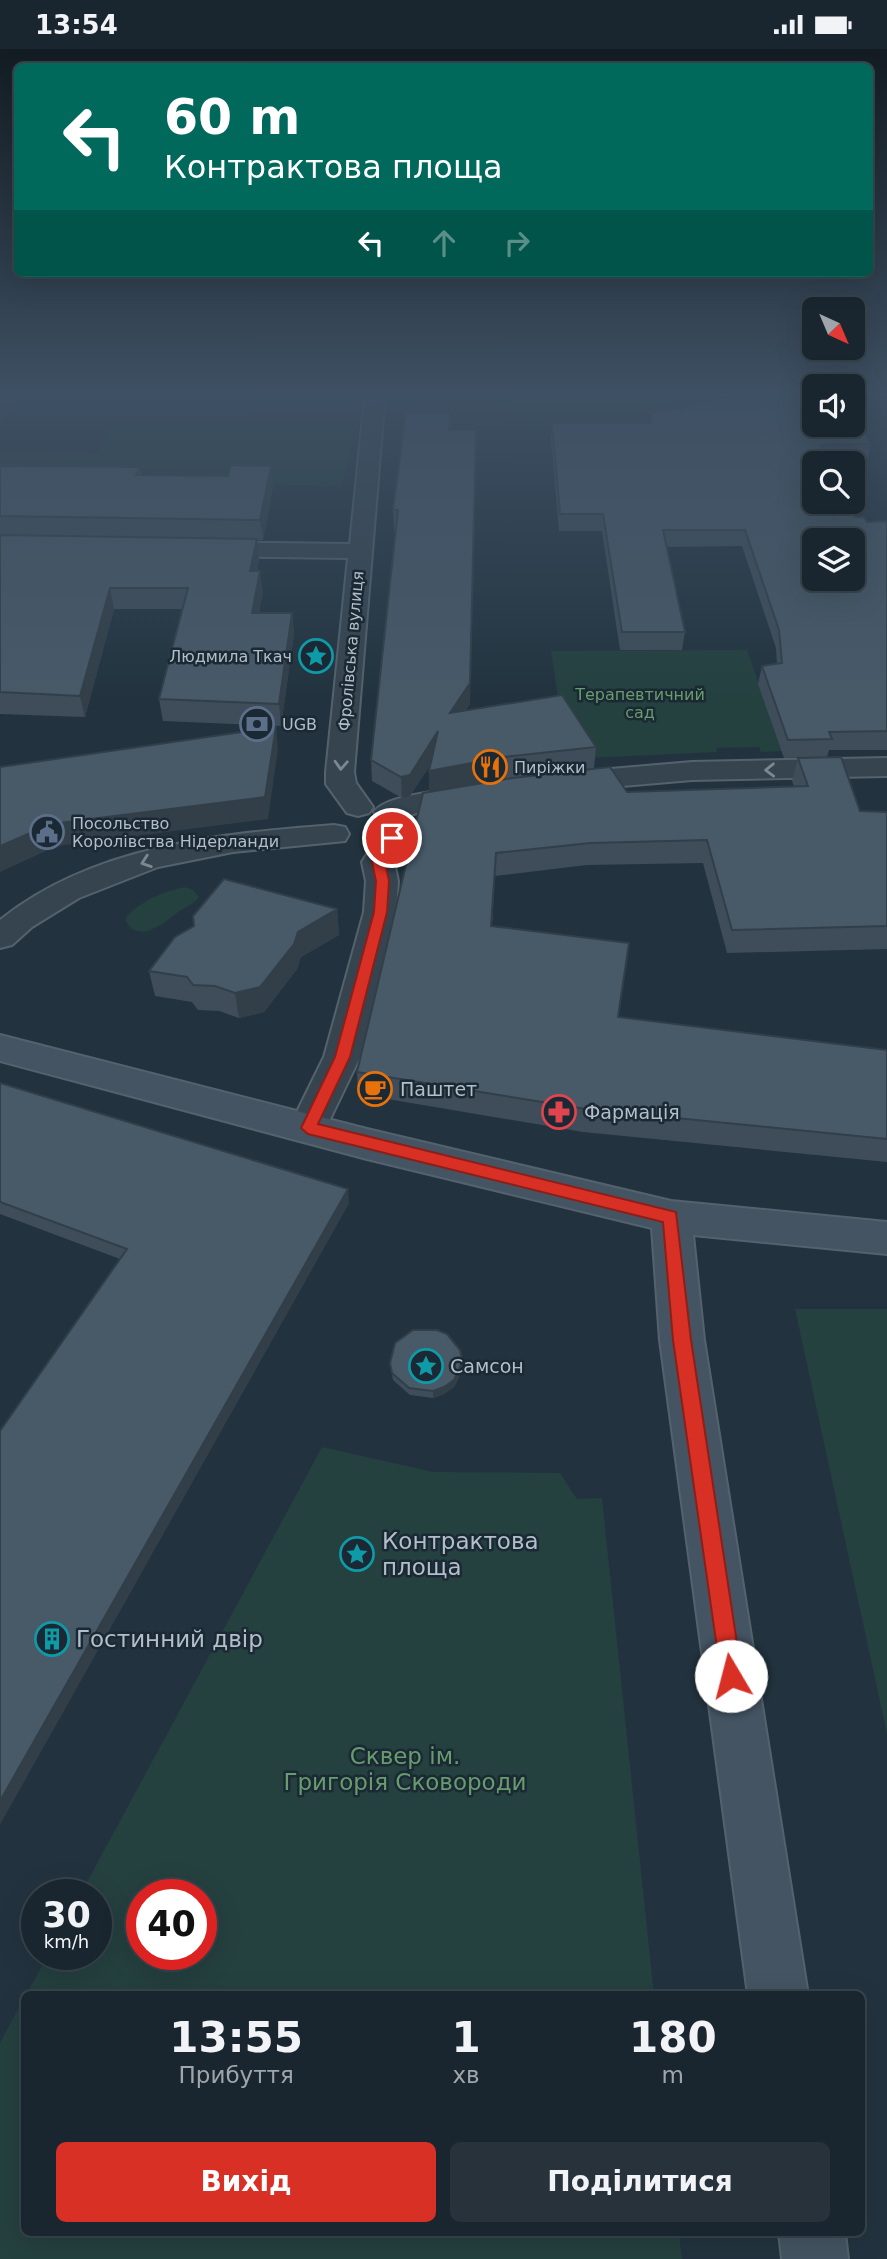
<!DOCTYPE html>
<html lang="uk">
<meta charset="utf-8">
<style>
:root{--surface:#1a262f;--page:#27323b;--text:#f1f3f6;--muted:#9fa5aa;--line:#38434b;--accent:#d93025}
body{margin:0;font-family:"DejaVu Sans",sans-serif;background:var(--page);color:var(--text);height:100vh;display:flex;flex-direction:column;font-size:26px;white-space:nowrap}
*{box-sizing:border-box;margin:0}
p{font-size:23px;color:var(--muted)}
.icon{flex:none;width:38px;height:38px;fill:none;stroke:currentColor;stroke-width:2;stroke-linecap:round;stroke-linejoin:round}
.map{position:relative;flex:1;overflow:hidden}
.drawer{position:absolute;left:21px;top:1942px;width:844px;height:245px;display:flex;flex-direction:column;background:var(--surface);border-radius:10px;box-shadow:0 7px 28px #0002,0 0 0 2px var(--line)}
.drawer>*{flex:none}
.top-card{position:absolute;left:14px;top:14px;width:859px;height:214px;border-radius:10px;box-shadow:0 7px 28px #0002,0 0 0 2px var(--line);background:#00695c;color:#fff;overflow:hidden}
.needle{width:46px;rotate:136deg}
.controls{position:absolute;left:802px;top:248px;display:grid;gap:14px}
.controls a{display:grid;place-items:center;width:63px;height:63px;border-radius:10px;background:var(--surface);box-shadow:0 7px 28px #0002,0 0 0 2px var(--line);font-size:35px}
.speed{position:absolute;left:21px;top:1830px;display:flex;gap:14px;font-size:35px;font-weight:700;text-align:center}
.speed>*{display:grid;place-content:center;width:91px;height:91px;border-radius:50%;background:var(--surface);box-shadow:0 7px 28px #0002,0 0 0 2px var(--line);line-height:1}
.speed small{font-size:18px;font-weight:400}
.speed .limit{border:10px solid #d22;background:#fff;color:#111}
.pin{position:absolute;display:grid;place-items:center;width:60px;height:60px;color:#fff;margin:-30px;border:4px solid #fff;border-radius:50%;box-shadow:0 2px 7px #0007}
.me{position:absolute;width:77px;margin:-38px;rotate:352deg;stroke-linejoin:round;filter:drop-shadow(0 0 5px #0008)}
.turn{display:flex;align-items:center;gap:24px;height:147px;padding:0 35px;font-size:32px}
.turn .icon{width:91px;height:91px;stroke-width:2.5}
.turn b{display:block;font-size:49px;line-height:60px}
.lanes{display:flex;align-items:center;height:66px;padding:0 35px;background:#0003;justify-content:center;gap:35px;direction:ltr}
.lanes .off{opacity:.35}
.eta{display:flex;justify-content:space-evenly;align-items:center;height:119px;text-align:center}
.eta b{font-size:42px;font-weight:700;line-height:49px}
.action{display:flex;gap:14px;margin-top:auto;padding:14px 35px}
.action a{flex:1;height:80px;border-radius:10px;background:var(--accent);color:#fff;font-size:28px;font-weight:700;line-height:80px;text-align:center}
.action a+a{background:var(--page);color:var(--text)}
.status{display:flex;justify-content:space-between;align-items:center;height:49px;padding:0 35px;background:var(--surface);direction:ltr}
.status svg{height:19px;fill:currentColor}
.map>svg:first-child{display:block}
.green{fill:#24403f;fill-rule:evenodd}
.lines{fill:none;stroke-linecap:round;stroke-linejoin:round}
.street-casing{stroke:#54626d;stroke-width:4}
.secondary-casing{stroke:#54626d;stroke-width:4}
.street{fill:#36444f;fill-rule:evenodd}
.secondary{fill:#445462;fill-rule:evenodd}
.wall{fill:#3e4d59}
.shaded-wall{fill:#323f49}
.building{fill:#485a68;stroke:#323f49;stroke-width:2;fill-rule:evenodd}
.oneway{stroke:#7a8893}
.route{fill:#d93025;stroke:#8d1f18;stroke-width:2}
.labels{text-anchor:middle;dominant-baseline:central;stroke-width:5;stroke-linejoin:round;paint-order:stroke}
.far-street-label{font-size:16px;fill:#b2bfca;stroke:#1b2934}
.far-poi-label{font-size:16px;fill:#b2bfca;stroke:#1b2934;text-anchor:start}
.far-park-label{font-size:16px;fill:#679c6c;stroke:#1b2934}
.poi-label{font-size:19px;fill:#b2bfca;stroke:#1b2934;text-anchor:start}
.near-poi-label{font-size:23px;fill:#b2bfca;stroke:#1b2934;text-anchor:start}
.near-park-label{font-size:23px;fill:#679c6c;stroke:#1b2934}
</style>
<div class="status"><b>13:54</b><svg viewBox="0 0 49 12"><path d="M0 12V9h3v3zM5 12V6h3v6zM10 12V3h3v9zM15 12V0h3v12zM26 1h20v11H26zM47 4h2v5h-2z"/></svg></div>
<div class="map">
<svg width="887" height="2210" viewBox="0 0 887 2210">
<rect width="100%" height="100%" fill="#22333f"/>
<path class="green" d="M 383,343 L 814,343 L 814,346 L 622,383 L 453,378 L 453,370 L 406,368 L 388,361 Z
M 112,377 L 358,378 L 341,437 L 0,429 L 0,403 L 97,405 Z
M 747,601 L 782,702 L 761,703 L 759,698 L 716,699 L 717,703 L 587,709 L 561,667 L 551,602 Z
M 185,838 L 193,841 L 199,848 C 194,854 188,857 181,861 C 167,871 139,898 125,871 C 134,854 167,841 185,838 Z
M 795,1260 L 887,1260 L 887,1685 Z
M 322,1398 L 433,1423 L 560,1424 L 577,1450 L 602,1449 L 654,1946 L 26,1946 L 48,1906 L 96,1906 L 96,1846 L 80,1846 ZM 201,1846 L 201,1906 L 142,1906 L 142,1846 Z
M 24,1949 L 24,2184 L 679,2184 L 682,2210 L 0,2210 L 0,1994 Z"/>
<g class="lines">
<g class="street-casing">
<path id="street" d="M 374,351 L 381,353 L 384,357 L 354,723 L 356,734 L 373,758 L 369,764 L 358,767 L 347,764 L 326,735 L 326,723 L 348,509 L 205,507 L 197,505 L 193,500 L 197,495 L 205,493 L 350,495 L 364,357 L 367,353 Z
M 887,709 L 887,727 L 692,731 L 564,742 L 554,739 L 549,733 L 554,727 L 564,724 L 692,713 Z
M 473,737 L 483,740 L 488,746 L 483,752 L 424,762 L 389,772 L 378,769 L 374,763 C 386,745 451,741 473,737 Z
M 334,776 L 345,778 L 349,785 L 345,792 L 233,803 L 158,818 L 79,849 L 32,878 L 12,896 L 0,899 L 0,871 C 94,796 219,785 334,776 Z
M 392,780 L 403,782 L 407,789 L 394,813 L 398,832 L 396,863 L 360,1008 L 321,1089 L 308,1093 L 295,1089 L 289,1079 L 324,1008 L 364,863 L 366,832 L 362,813 L 381,782 Z"/>
</g>
<g class="secondary-casing">
<path id="secondary" d="M 0,986 L 367,1080 L 671,1152 L 887,1173 L 887,1205 L 693,1186 L 704,1291 L 808,1946 L 748,1946 L 660,1291 L 652,1179 L 367,1110 L 0,1012 Z
M 779,2184 L 845,2184 L 848,2210 L 782,2210 Z"/>
</g>
<use href="#street" class="street"/>
<use href="#secondary" class="secondary"/>
</g>
<path class="wall" d="M 552,374 L 871,395 L 867,411 L 828,412 L 855,468 L 867,473 L 887,472 L 887,701 L 829,701 L 827,708 L 784,709 L 758,635 L 762,617 L 777,615 L 776,599 L 742,497 L 666,498 L 685,583 L 682,601 L 620,601 L 602,482 L 559,482 L 551,390 Z
M 451,381 L 470,655 L 465,662 L 596,698 L 594,719 L 522,728 L 627,743 L 794,738 L 792,732 L 798,709 L 860,762 L 887,763 L 887,900 L 727,904 L 703,814 L 587,816 L 495,827 L 492,877 L 618,968 L 887,1001 L 887,1113 L 583,1083 L 358,1045 L 357,1023 L 512,729 L 429,743 L 429,722 L 430,716 L 410,747 L 402,749 L 372,732 L 371,711 L 396,481 L 394,481 L 393,461 Z
M 0,417 L 140,418 L 141,426 L 273,437 L 263,491 L 257,491 L 259,510 L 257,522 L 263,543 L 259,564 L 292,564 L 294,585 L 281,677 L 163,672 L 159,650 L 182,560 L 114,560 L 85,668 L 0,665 Z
M 337,860 L 339,886 L 301,908 L 297,920 L 264,963 L 239,969 L 219,962 L 198,961 L 192,953 L 155,947 L 149,922 Z
M 0,1034 L 349,1154 L 0,1775 L 0,1382 L 120,1210 L 0,1165 Z
M 390,1314 L 462,1319 L 459,1328 L 454,1338 L 444,1345 L 433,1349 L 410,1346 L 393,1331 Z"/>
<path class="shaded-wall" d="M 7,343 L 26,343 L 0,375 L 0,351 Z
M 476,381 L 470,655 L 450,685 L 450,664 Z
M 271,417 L 273,437 L 263,491 L 260,471 Z
M 257,490 L 259,510 L 252,543 L 250,522 Z
M 260,522 L 263,543 L 255,585 L 252,564 Z
M 110,539 L 114,560 L 85,668 L 80,647 Z
M 292,564 L 294,585 L 281,677 L 279,655 Z
M 276,678 L 278,700 L 268,770 L 57,797 L 0,823 L 0,797 Z
M 438,682 L 438,703 L 410,747 L 402,749 L 401,728 Z
M 504,708 L 503,730 L 429,743 L 429,722 Z
M 337,860 L 339,886 L 301,908 L 297,920 L 264,963 L 239,969 L 235,944 L 298,883 Z
M 348,1140 L 349,1154 L 0,1775 L 0,1752 Z
M 462,1311 L 462,1319 L 459,1328 L 454,1338 L 444,1345 L 433,1349 L 433,1342 Z"/>
<path class="building" d="M 0,343 L 7,343 L 0,351 Z
M 763,343 L 814,343 L 814,376 L 852,376 L 852,361 L 871,395 L 821,396 L 830,415 L 814,415 L 814,453 L 848,453 L 855,468 L 864,468 L 867,473 L 887,472 L 887,682 L 829,683 L 832,690 L 788,691 L 762,617 L 782,614 L 779,581 L 745,481 L 663,481 L 685,583 L 622,583 L 603,465 L 560,465 L 552,374 L 651,374 L 651,364 ZM 814,492 L 852,492 L 852,530 L 814,530 Z
M 406,363 L 451,364 L 449,381 L 476,381 L 470,634 L 450,664 L 562,646 L 596,698 L 504,708 L 429,722 L 438,682 L 410,726 L 401,728 L 371,711 L 398,461 L 393,461 Z
M 231,416 L 271,417 L 260,471 L 0,467 L 0,417 L 140,418 L 136,426 L 228,427 Z
M 0,486 L 257,490 L 250,522 L 260,522 L 252,564 L 292,564 L 279,655 L 159,650 L 188,539 L 110,539 L 80,647 L 0,643 Z
M 276,678 L 265,748 L 51,775 L 0,797 L 0,718 Z
M 841,708 L 860,762 L 887,763 L 887,877 L 732,881 L 707,791 L 590,794 L 496,804 L 491,877 L 629,894 L 618,968 L 887,1001 L 887,1090 L 586,1060 L 357,1023 L 423,744 L 513,729 L 610,718 L 627,743 L 808,737 L 798,709 Z
M 224,830 L 337,860 L 298,883 L 294,895 L 260,938 L 235,944 L 215,937 L 193,936 L 187,928 L 149,922 L 175,888 L 194,877 L 193,867 Z
M 0,1034 L 348,1140 L 0,1752 L 0,1382 L 127,1200 L 0,1153 Z
M 413,1281 L 437,1281 L 447,1285 L 460,1301 L 462,1311 L 459,1321 L 454,1331 L 444,1338 L 433,1342 L 409,1339 L 392,1324 L 390,1314 L 395,1294 Z"/>
<defs><path id="oneway-chevron" d="M-2-3.5L2.5 0L-2 3.5" fill="none" stroke-width="1.6" stroke-linecap="round" stroke-linejoin="round" transform="scale(1.75)"/></defs>
<g class="oneway">
<use href="#oneway-chevron" transform="translate(341 716) rotate(93)"/>
<use href="#oneway-chevron" transform="translate(770 721) rotate(179)"/>
<use href="#oneway-chevron" transform="translate(146 813) rotate(161)"/>
</g>
<linearGradient id="sky" x2="0" y2="1"><stop stop-color="#131c23"/><stop offset="0.53" stop-color="#3e5063"/><stop offset="1" stop-color="#3e5063" stop-opacity="0"/></linearGradient>
<rect width="887" height="652" fill="url(#sky)"/>
<path class="route" d="M 392,785 L 398,789 L 385,813 L 389,832 L 387,863 L 350,1008 L 318,1075 L 676,1163 L 691,1291 L 742,1627 L 739,1634 L 731,1637 L 724,1634 L 721,1627 L 673,1291 L 663,1173 L 308,1085 L 301,1079 L 335,1008 L 374,863 L 376,832 L 372,813 L 387,786 Z"/>
<defs>
<g id="sight-ring" transform="scale(1.75)"><circle r="9.5" fill="#1b2934" stroke="#0f9aa8" stroke-width="1.5"/><path d="M0-6L1.8-2.2L6-1.7L2.9 1.2L3.7 5.4L0 3.3L-3.7 5.4L-2.9 1.2L-6-1.7L-1.8-2.2Z" fill="#0f9aa8"/></g>
<g id="bank-ring" transform="scale(1.75)"><circle r="9.5" fill="#1b2934" stroke="#5c6f8a" stroke-width="1.5"/><path d="M-6-4H6V4H-6ZM0-2.3a2.3 2.3 0 1 0 0 4.6a2.3 2.3 0 1 0 0-4.6Z" fill="#5c6f8a"/></g>
<g id="restaurant-ring" transform="scale(1.75)"><circle r="9.5" fill="#1b2934" stroke="#e8710a" stroke-width="1.5"/><path d="M-5-6h1v4h1v-4h1v4h1v-4h1v5L-1.5 .5V6h-2V.5L-5-1ZM5-6V6H3V1.5H1.5Q1.5-4 5-6Z" fill="#e8710a"/></g>
<g id="civic-ring" transform="scale(1.75)"><circle r="9.5" fill="#1b2934" stroke="#5c6f8a" stroke-width="1.5"/><path d="M-.6-6.5H3V-4.5H.6V-3L4-1V1h2V6H-6V1h2V-1L-.6-3ZM-1.2 2.5V6h2.4V2.5Z" fill="#5c6f8a"/></g>
<g id="cafe-ring" transform="scale(1.75)"><circle r="9.5" fill="#1b2934" stroke="#e8710a" stroke-width="1.5"/><path d="M-5.5-4.5H6V0H3Q3 3.5 0 3.5H-2.5Q-5.5 3.5-5.5 0ZM3-3.2v2h1.7v-2ZM-6 4.5H4V6H-6Z" fill="#e8710a"/></g>
<g id="pharmacy-ring" transform="scale(1.75)"><circle r="9.5" fill="#1b2934" stroke="#e0444e" stroke-width="1.5"/><path d="M-2-6h4v4h4v4h-4v4h-4v-4h-4v-4h4Z" fill="#e0444e"/></g>
<g id="building-ring" transform="scale(1.75)"><circle r="9.5" fill="#1b2934" stroke="#0f9aa8" stroke-width="1.5"/><path d="M-4-6H4V6H1V3H-1V6H-4ZM-2.5-4.3h1.7v1.8h-1.7ZM.8-4.3h1.7v1.8H.8ZM-2.5-1h1.7V.8h-1.7ZM.8-1h1.7V.8H.8Z" fill="#0f9aa8"/></g>
</defs>
<g fill-rule="evenodd">
<use href="#sight-ring" x="316" y="607"/>
<use href="#bank-ring" x="257" y="675"/>
<use href="#restaurant-ring" x="490" y="718"/>
<use href="#civic-ring" x="47" y="783"/>
<use href="#cafe-ring" x="375" y="1040"/>
<use href="#pharmacy-ring" x="559" y="1063"/>
<use href="#sight-ring" x="426" y="1317"/>
<use href="#sight-ring" x="357" y="1505"/>
<use href="#building-ring" x="52" y="1590"/>
</g>
<g class="labels">
<g class="far-street-label">
<text transform="translate(351 602) rotate(-85)">Фролівська вулиця</text>
</g>
<g class="far-poi-label">
<text x="292" y="607" text-anchor="end">Людмила Ткач</text>
<text x="282" y="675">UGB</text>
<text x="514" y="718">Пиріжки</text>
<text x="72" y="774">Посольство<tspan x="72" dy="18">Королівства Нідерланди</tspan></text>
</g>
<g class="far-park-label">
<text x="640" y="645">Терапевтичний<tspan x="640" dy="18">сад</tspan></text>
</g>
<g class="poi-label">
<text x="400" y="1040">Паштет</text>
<text x="584" y="1063">Фармація</text>
<text x="450" y="1317">Самсон</text>
</g>
<g class="near-poi-label">
<text x="382" y="1492">Контрактова<tspan x="382" dy="26">площа</tspan></text>
<text x="76" y="1590">Гостинний двір</text>
</g>
<g class="near-park-label">
<text x="405" y="1707">Сквер ім.<tspan x="405" dy="26">Григорія Сковороди</tspan></text>
</g>
</g>
</svg>
<div class="controls">
<a><svg class="needle" viewBox="-14 -14 28 28"><path d="M0-13l5 13h-10z" fill="#e53935"/><path d="M0 13l5-13h-10z" fill="#9fa5aa"/></svg></a>
<a><svg class="icon" aria-label="sound" viewBox="0 0 24 24"><path d="M4 9h4l5-4v14l-5-4H4zM17 9q2 3 0 6"/></svg></a>
<a><svg class="icon" aria-label="search" viewBox="0 0 24 24"><circle cx="10" cy="10" r="6"/><path d="M15 15l6 6"/></svg></a>
<a><svg class="icon" aria-label="layers" viewBox="0 0 24 24"><path d="M12 4l9 5-9 5-9-5zM3 14l9 5 9-5"/></svg></a>
</div>
<div class="speed"><div>30<small>km/h</small></div><div class="limit">40</div></div>
<div class="pin" style="left:392px;top:789px;background:#d93025"><svg class="icon" aria-label="arrive" viewBox="0 0 24 24"><path d="M6 21V4h12l-3 4 3 4H6"/></svg></div>
<svg class="me" style="left:731px;top:1627px" viewBox="-20 -20 40 40"><circle r="19" fill="#fff"/><path d="M0-13L10 11 0 6-10 11z" fill="#d93025"/></svg>
<div class="top-card">
<div class="turn"><svg class="icon" aria-label="left" viewBox="0 0 24 24"><path d="M17 20v-9H6M10 6l-5 5 5 5"/></svg><div><b>60 m</b>Контрактова площа</div></div>
<div class="lanes"><svg class="icon" aria-label="left" viewBox="0 0 24 24"><path d="M17 20v-9H6M10 6l-5 5 5 5"/></svg><svg class="icon off" aria-label="ahead" viewBox="0 0 24 24"><path d="M12 20V5M6 11l6-6 6 6"/></svg><svg class="icon off" aria-label="right" viewBox="0 0 24 24"><path d="M7 20v-9h11M14 6l5 5-5 5"/></svg></div>
</div>
<section class="drawer">
<div class="eta">
<div><b>13:55</b><p>Прибуття</p></div>
<div><b>1</b><p>хв</p></div>
<div><b>180</b><p>m</p></div>
</div>
<div class="action"><a>Вихід</a><a>Поділитися</a></div>
</section>
</div>
